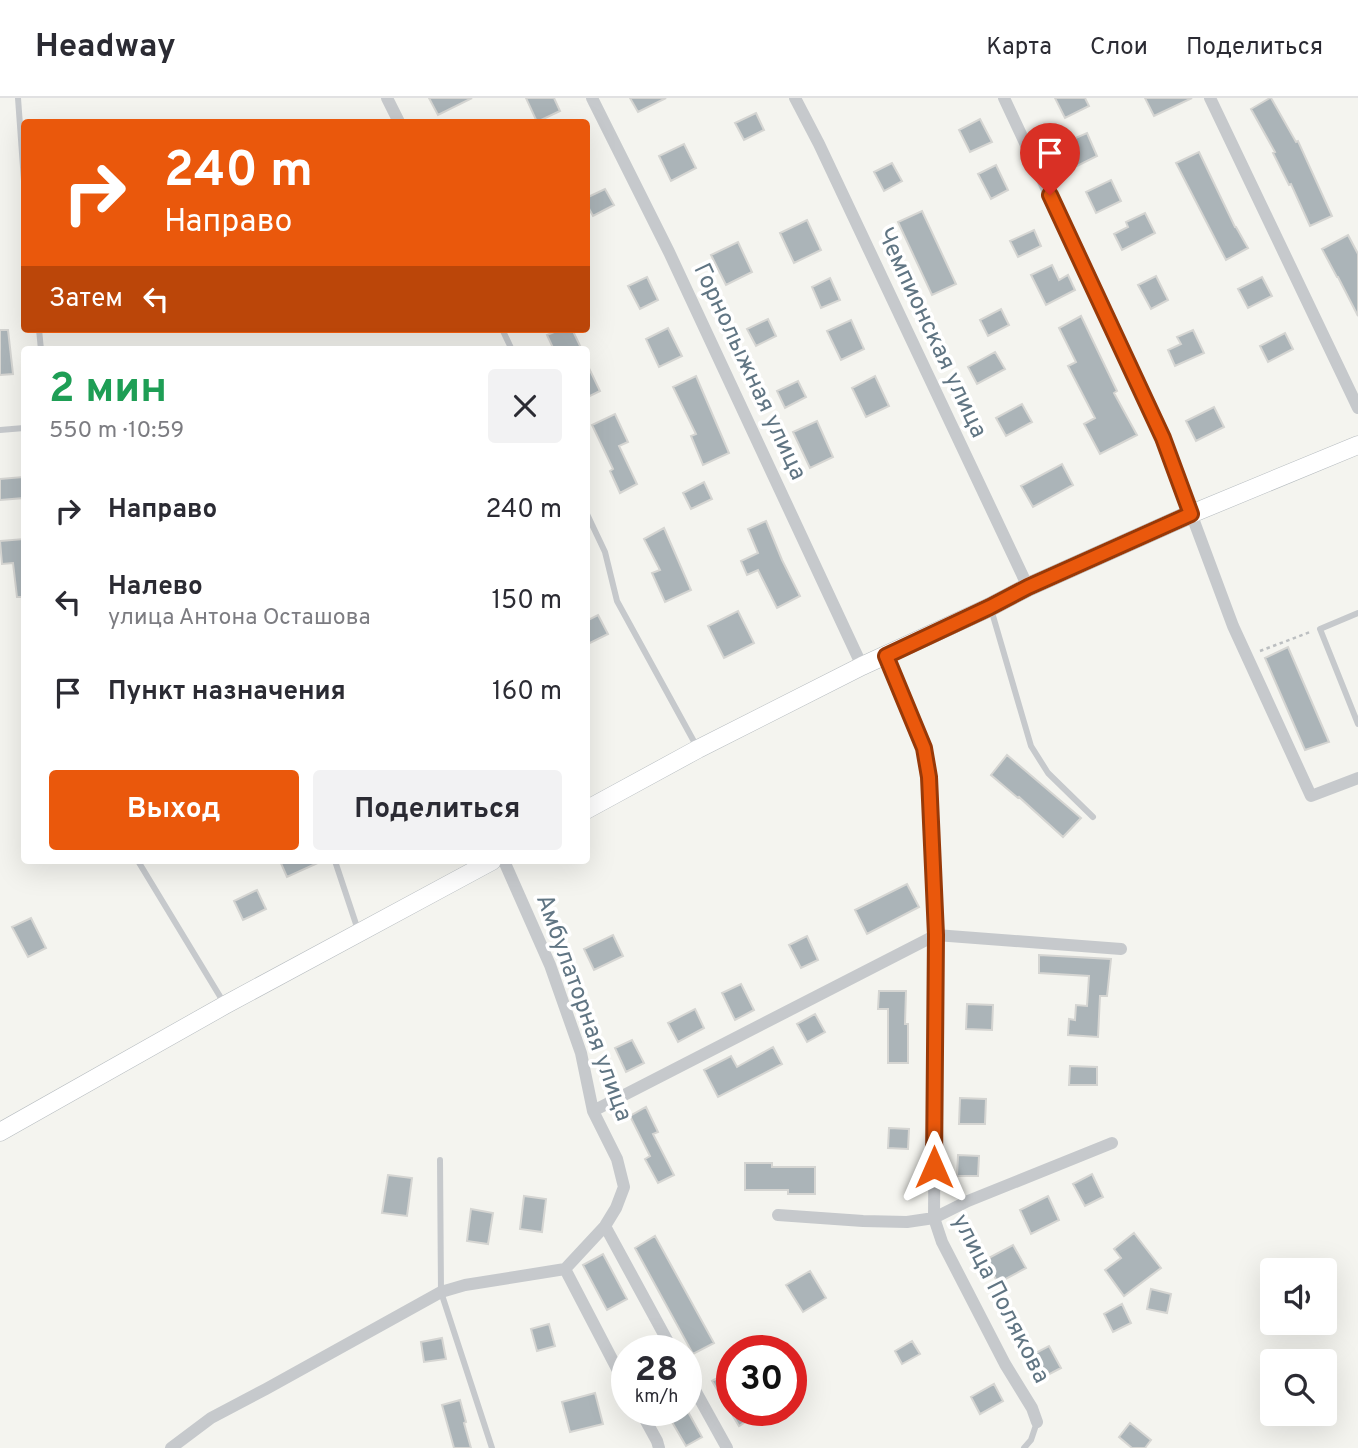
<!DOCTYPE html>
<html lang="ru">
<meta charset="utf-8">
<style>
:root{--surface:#fff;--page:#f2f2f3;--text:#2b2b33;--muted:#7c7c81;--line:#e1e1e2;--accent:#ea580c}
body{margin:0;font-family:Overpass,sans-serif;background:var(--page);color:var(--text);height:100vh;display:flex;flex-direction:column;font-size:26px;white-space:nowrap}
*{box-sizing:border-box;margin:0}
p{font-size:23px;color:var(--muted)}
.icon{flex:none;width:38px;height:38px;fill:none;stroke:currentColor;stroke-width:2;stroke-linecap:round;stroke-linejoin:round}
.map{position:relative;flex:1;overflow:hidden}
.sheet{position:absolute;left:21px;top:248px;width:569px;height:518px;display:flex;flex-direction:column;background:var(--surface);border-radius:7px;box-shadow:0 7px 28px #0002}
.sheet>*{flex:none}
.top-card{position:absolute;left:21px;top:21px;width:569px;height:214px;border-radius:7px;box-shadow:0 7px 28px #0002;background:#ea580c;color:#fff;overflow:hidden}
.fabs{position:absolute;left:1260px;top:1160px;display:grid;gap:14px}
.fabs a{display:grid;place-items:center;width:77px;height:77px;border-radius:7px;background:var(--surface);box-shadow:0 7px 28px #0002;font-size:35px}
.speed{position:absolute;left:611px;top:1237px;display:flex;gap:14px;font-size:35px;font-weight:700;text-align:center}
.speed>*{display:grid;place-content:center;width:91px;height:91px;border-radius:50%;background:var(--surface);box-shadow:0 7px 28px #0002;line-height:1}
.speed small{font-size:18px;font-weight:400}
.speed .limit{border:10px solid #d22;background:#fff;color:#111}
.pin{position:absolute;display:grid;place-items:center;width:60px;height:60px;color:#fff;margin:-72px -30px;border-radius:50% 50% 50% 0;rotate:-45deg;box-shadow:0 0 7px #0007}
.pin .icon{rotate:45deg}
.me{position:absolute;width:77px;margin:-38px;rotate:0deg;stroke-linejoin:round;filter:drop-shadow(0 0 5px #0008)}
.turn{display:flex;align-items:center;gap:24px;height:147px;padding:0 28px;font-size:32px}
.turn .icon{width:91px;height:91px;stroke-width:2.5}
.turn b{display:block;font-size:49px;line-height:60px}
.then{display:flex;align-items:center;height:66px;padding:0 28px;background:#0003;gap:14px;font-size:26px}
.round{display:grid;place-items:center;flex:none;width:74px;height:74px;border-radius:7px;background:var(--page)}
.overview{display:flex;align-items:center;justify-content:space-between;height:119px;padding:0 28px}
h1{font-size:42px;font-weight:700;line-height:52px;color:#1e9e55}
.action{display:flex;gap:14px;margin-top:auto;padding:14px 28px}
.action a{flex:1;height:80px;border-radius:7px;background:var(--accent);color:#fff;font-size:28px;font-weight:700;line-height:80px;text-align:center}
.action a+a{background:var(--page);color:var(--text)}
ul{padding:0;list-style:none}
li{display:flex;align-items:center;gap:21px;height:91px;padding:0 28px}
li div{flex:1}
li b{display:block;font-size:26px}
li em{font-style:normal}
header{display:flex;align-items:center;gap:42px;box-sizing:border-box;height:98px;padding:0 35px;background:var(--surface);border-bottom:2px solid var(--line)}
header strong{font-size:33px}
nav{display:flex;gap:38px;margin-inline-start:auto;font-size:24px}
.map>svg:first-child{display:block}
.building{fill:#abb4b8;stroke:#d5d5d2;stroke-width:2}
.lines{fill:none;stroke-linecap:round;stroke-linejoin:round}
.secondary-casing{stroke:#b5bbbf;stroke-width:19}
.path{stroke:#bcbfc1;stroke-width:2.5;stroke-dasharray:3.5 3.5;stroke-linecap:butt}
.lane{stroke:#c6c9cc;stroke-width:6}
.street{stroke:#c6c9cc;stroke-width:12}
.secondary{stroke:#fff;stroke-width:18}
.route-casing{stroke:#983908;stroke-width:18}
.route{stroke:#ea580c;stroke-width:12}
.labels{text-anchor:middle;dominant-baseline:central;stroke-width:7;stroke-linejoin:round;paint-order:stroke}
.street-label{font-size:24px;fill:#607583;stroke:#fff}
</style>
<header>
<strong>Headway</strong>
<nav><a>Карта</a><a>Слои</a><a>Поделиться</a></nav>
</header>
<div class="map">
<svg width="1358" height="1350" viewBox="0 0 1358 1350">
<rect width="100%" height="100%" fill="#f4f4ef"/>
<path class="building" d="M 429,0 L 472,0 L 438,17 Z
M 526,0 L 554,0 L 560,13 L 537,24 Z
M 630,0 L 666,0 L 638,14 Z
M 1055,0 L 1085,0 L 1089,8 L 1065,20 Z
M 1145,0 L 1192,0 L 1154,18 Z
M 1270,0 L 1271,0 L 1296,44 L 1298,43 L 1332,118 L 1310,128 L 1291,86 L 1289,87 L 1273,55 L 1275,54 L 1251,11 Z
M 756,15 L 764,32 L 744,42 L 735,25 Z
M 980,21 L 992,44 L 970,54 L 959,32 Z
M 1087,35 L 1097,58 L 1075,69 L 1064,45 Z
M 684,46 L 696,70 L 671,83 L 659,58 Z
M 1199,54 L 1235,129 L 1236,129 L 1248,150 L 1226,162 L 1176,65 Z
M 892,65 L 902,83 L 884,93 L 874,74 Z
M 996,67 L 1008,92 L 991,101 L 978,76 Z
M 1111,82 L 1121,103 L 1096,115 L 1086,94 Z
M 605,91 L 614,107 L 593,118 L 586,105 L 586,100 Z
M 922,113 L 956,186 L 932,197 L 898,124 Z
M 1145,115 L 1155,135 L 1122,152 L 1114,136 L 1128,129 L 1126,124 Z
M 807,122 L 821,152 L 794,165 L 780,135 Z
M 1034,132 L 1041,148 L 1018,159 L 1010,143 Z
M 1348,137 L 1358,156 L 1358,218 L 1338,179 L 1337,179 L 1322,151 Z
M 738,144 L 752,174 L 726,187 L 711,157 Z
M 1052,167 L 1059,182 L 1068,177 L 1075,192 L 1046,207 L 1031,177 Z
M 1156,178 L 1168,202 L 1151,211 L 1138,187 Z
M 647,179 L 658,202 L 640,211 L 628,188 Z
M 1262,179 L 1272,198 L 1248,210 L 1238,191 Z
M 830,180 L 840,202 L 821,210 L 812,189 Z
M 1001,211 L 1009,227 L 988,238 L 980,222 Z
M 1081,218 L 1117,293 L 1114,295 L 1137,337 L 1100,356 L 1084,326 L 1095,320 L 1068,268 L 1076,264 L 1059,230 Z
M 768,221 L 776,238 L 756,248 L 747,231 Z
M 851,222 L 864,251 L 841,262 L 827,233 Z
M 668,230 L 682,258 L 659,269 L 646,241 Z
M 561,231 L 572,231 L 582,252 L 554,252 L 547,237 Z
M 0,232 L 8,232 L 13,276 L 0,277 Z
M 1193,232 L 1204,255 L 1175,268 L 1168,252 L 1181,246 L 1177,239 Z
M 1285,235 L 1293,251 L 1268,264 L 1260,248 Z
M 995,254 L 1005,271 L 977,286 L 968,269 Z
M 586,264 L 600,293 L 586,300 Z
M 696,278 L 729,355 L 703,367 L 691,338 L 696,336 L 673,289 Z
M 875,278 L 889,308 L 866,319 L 852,290 Z
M 798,283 L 806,299 L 785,310 L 777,293 Z
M 1022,306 L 1032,324 L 1006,338 L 996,320 Z
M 1214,309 L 1224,329 L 1196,343 L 1186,323 Z
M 615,316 L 628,344 L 619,348 L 637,386 L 620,395 L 610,373 L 613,371 L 592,327 Z
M 817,323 L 833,359 L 810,370 L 793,334 Z
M 1062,366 L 1073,387 L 1033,409 L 1021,388 Z
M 23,379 L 24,400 L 0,402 L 0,381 Z
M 704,384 L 712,401 L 691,411 L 683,395 Z
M 766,423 L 782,462 L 800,498 L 777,510 L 758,472 L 747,477 L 741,463 L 758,455 L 748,431 Z
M 664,430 L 691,492 L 665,504 L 652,475 L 660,472 L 644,441 Z
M 24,441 L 24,499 L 17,499 L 13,465 L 2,466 L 0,443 Z
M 738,513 L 754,545 L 724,560 L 708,528 Z
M 598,517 L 608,536 L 586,547 L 586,523 Z
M 1288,549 L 1329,644 L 1305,652 L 1265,560 Z
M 1007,657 L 1081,720 L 1063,739 L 1019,699 L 1018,700 L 991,677 Z
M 280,763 L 322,763 L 287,779 Z
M 907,786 L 919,809 L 867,836 L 855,812 Z
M 257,792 L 266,811 L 243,822 L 234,803 Z
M 31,820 L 46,850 L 28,859 L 12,829 Z
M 613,837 L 623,858 L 594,872 L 584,851 Z
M 807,838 L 818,862 L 801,870 L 789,847 Z
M 1039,857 L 1111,861 L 1107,898 L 1100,898 L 1098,939 L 1068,937 L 1069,921 L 1075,922 L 1076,907 L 1087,908 L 1089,878 L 1039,875 Z
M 741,886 L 754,912 L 735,922 L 722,895 Z
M 879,893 L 906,893 L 905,926 L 908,926 L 908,965 L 888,965 L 888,911 L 878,911 Z
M 967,906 L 993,907 L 992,932 L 966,931 Z
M 695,911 L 704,930 L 678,944 L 668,925 Z
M 815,916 L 825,934 L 807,944 L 797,926 Z
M 632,942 L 644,965 L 626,974 L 615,950 Z
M 773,949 L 782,966 L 718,999 L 704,972 L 731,958 L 737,969 Z
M 1070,968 L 1097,969 L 1097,987 L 1069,987 Z
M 960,1000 L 986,1001 L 985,1026 L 959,1026 Z
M 646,1009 L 658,1034 L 653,1036 L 674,1077 L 658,1085 L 645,1061 L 650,1058 L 630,1018 Z
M 889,1030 L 909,1031 L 908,1051 L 888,1050 Z
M 958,1057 L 979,1058 L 978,1078 L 957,1078 Z
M 745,1065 L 772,1065 L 772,1069 L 815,1069 L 815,1096 L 788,1096 L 788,1092 L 745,1092 Z
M 1092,1076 L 1103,1099 L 1085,1108 L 1073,1086 Z
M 388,1077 L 412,1080 L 407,1118 L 382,1115 Z
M 524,1098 L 546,1101 L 542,1134 L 520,1131 Z
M 1048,1098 L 1059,1122 L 1031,1136 L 1020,1112 Z
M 471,1111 L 493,1115 L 488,1146 L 467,1143 Z
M 1134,1135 L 1161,1170 L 1124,1198 L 1105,1172 L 1121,1160 L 1114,1151 Z
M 655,1138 L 714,1245 L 693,1256 L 635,1150 Z
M 1013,1147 L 1026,1170 L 998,1185 L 985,1162 Z
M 603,1156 L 627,1201 L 607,1212 L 583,1167 Z
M 810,1173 L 826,1200 L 803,1214 L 786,1187 Z
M 1151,1191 L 1171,1196 L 1167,1215 L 1147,1211 Z
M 1122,1206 L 1131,1225 L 1113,1234 L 1104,1216 Z
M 549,1226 L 555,1248 L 537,1253 L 531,1231 Z
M 442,1240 L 446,1261 L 424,1264 L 421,1244 Z
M 912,1243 L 920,1256 L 902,1266 L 895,1253 Z
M 1049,1248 L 1061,1270 L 1042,1280 L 1030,1258 Z
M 732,1272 L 732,1312 L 764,1312 L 739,1328 L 712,1283 Z
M 994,1286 L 1003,1303 L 980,1316 L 971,1299 Z
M 595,1295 L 603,1326 L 570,1334 L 562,1304 Z
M 460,1302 L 466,1324 L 464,1325 L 471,1350 L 454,1350 L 442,1307 Z
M 665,1312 L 687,1312 L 702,1339 L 686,1348 Z
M 1130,1325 L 1151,1342 L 1145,1350 L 1132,1350 L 1119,1339 Z"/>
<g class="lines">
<g class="secondary-casing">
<path id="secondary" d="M 586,712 L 698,651 L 862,568 L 990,509 L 1028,489 L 1191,416 L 1358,347
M 0,1034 L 225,907 L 492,763"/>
</g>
<path class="path" d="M 1260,553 L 1310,534"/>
<path class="lane" d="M 18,0 L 24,83
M 39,231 L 41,252
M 502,231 L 512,252
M 0,332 L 24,330
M 586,414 L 605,454 L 617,503 L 697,649
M 991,511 L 1031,648 L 1048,675 L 1093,719
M 1358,515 L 1320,531 L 1358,626
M 138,763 L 224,905
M 335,763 L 358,832
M 440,1062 L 441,1194 L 492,1350
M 1024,1350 L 1031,1342 L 1037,1324"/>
<path class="street" d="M 387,0 L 399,24
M 592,0 L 669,154 L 862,568
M 795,0 L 819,46 L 1028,489
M 1004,0 L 1163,340 L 1233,528 L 1311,698 L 1358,680
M 1210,0 L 1358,310
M 886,558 L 924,651 L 929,679 L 936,837 L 934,1120 L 942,1144 L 1005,1266 L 1032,1310 L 1037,1324
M 504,763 L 550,867 L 581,955 L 593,1013 L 617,1061 L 624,1089 L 616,1110 L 605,1128 L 565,1171 L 626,1288
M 593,1013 L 936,837 L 1121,851
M 778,1117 L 863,1123 L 907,1124 L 934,1120 L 968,1103 L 1112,1045
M 605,1128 L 673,1253
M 686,1276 L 727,1350
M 640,1312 L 657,1343 L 659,1350
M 171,1350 L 211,1320 L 266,1291 L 441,1194 L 465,1187 L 565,1171"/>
<use href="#secondary" class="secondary"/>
</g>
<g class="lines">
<g class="route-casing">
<path id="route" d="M 934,1069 L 936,837 L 929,679 L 924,650 L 886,558 L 990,509 L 1028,489 L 1191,416 L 1163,340 L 1050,97"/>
</g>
<use href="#route" class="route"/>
</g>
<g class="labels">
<g class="street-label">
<text transform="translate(931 235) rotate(65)">Чемпионская улица</text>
<text transform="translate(749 274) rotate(65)">Горнолыжная улица</text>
<text transform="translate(583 910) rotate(70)">Амбулаторная улица</text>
<text transform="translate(1000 1201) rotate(63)">улица Полякова</text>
</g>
</g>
</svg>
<div class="fabs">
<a><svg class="icon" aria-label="sound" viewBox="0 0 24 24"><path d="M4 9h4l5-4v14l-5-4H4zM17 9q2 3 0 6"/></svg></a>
<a><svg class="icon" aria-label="search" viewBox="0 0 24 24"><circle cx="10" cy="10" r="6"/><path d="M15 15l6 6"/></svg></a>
</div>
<div class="speed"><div>28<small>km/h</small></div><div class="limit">30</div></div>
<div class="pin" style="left:1050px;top:97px;background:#d93025"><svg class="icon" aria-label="arrive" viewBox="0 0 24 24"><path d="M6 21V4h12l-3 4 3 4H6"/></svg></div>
<svg class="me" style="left:934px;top:1069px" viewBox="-20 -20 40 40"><path d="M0-17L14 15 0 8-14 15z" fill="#ea580c" stroke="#fff" stroke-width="4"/></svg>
<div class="top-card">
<div class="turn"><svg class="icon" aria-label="right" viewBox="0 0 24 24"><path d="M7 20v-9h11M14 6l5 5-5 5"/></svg><div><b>240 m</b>Направо</div></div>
<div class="then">Затем<svg class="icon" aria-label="left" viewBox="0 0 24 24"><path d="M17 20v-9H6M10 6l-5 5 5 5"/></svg></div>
</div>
<section class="sheet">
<div class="overview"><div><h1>2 мин</h1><p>550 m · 10:59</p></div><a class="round"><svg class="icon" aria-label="close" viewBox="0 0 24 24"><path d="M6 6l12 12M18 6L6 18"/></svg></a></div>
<ul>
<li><svg class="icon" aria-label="right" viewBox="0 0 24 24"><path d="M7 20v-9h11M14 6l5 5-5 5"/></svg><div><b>Направо</b></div><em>240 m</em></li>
<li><svg class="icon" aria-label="left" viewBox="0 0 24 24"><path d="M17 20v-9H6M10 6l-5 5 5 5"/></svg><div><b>Налево</b><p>улица Антона Осташова</p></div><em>150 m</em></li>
<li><svg class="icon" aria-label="arrive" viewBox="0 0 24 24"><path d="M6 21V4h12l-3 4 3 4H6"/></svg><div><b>Пункт назначения</b></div><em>160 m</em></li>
</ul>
<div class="action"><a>Выход</a><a>Поделиться</a></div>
</section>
</div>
